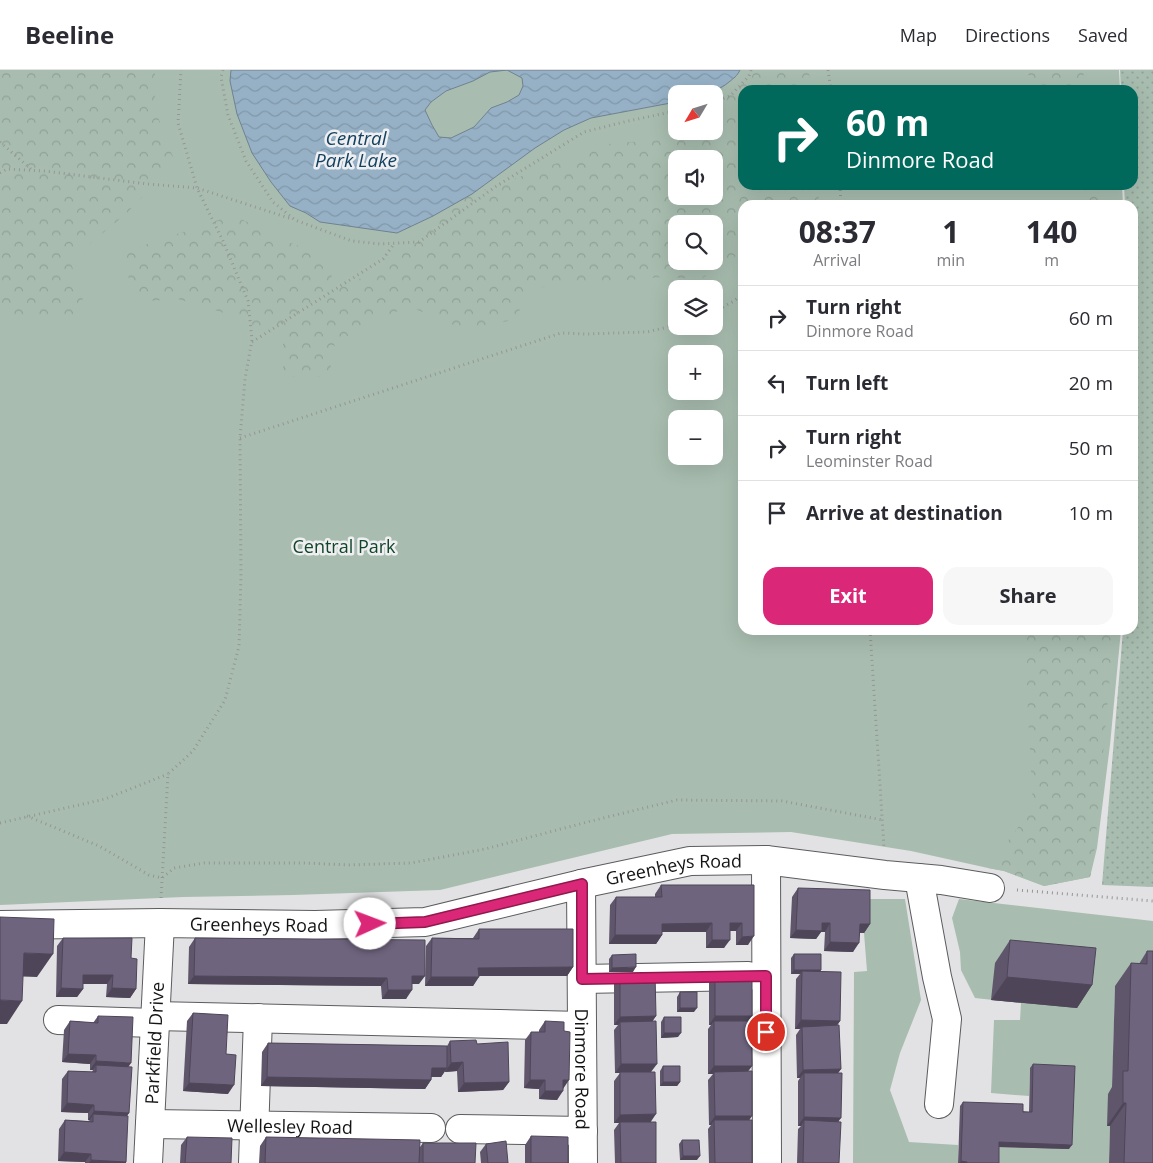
<!DOCTYPE html>
<meta charset="utf-8">
<style>
:root{--surface:#fff;--page:#f7f7f7;--text:#2b2b33;--muted:#7c7c81;--line:#e1e1e2;--accent:#db2777}
body{margin:0;font-family:"Open Sans",sans-serif;background:var(--page);color:var(--text);height:100vh;display:flex;flex-direction:column;font-size:19px;white-space:nowrap}
*{box-sizing:border-box;margin:0}
p{font-size:16px;color:var(--muted)}
.icon{flex:none;width:28px;height:28px;fill:none;stroke:currentColor;stroke-width:2;stroke-linecap:round;stroke-linejoin:round}
.map{position:relative;flex:1;overflow:hidden}
.drawer{position:absolute;left:738px;top:130px;width:400px;height:435px;display:flex;flex-direction:column;background:var(--surface);border-radius:15px;box-shadow:0 5px 20px #0002}
.drawer>*{flex:none}
.hud{position:absolute;left:738px;top:15px;width:400px;height:105px;border-radius:15px;box-shadow:0 5px 20px #0002;background:#00695c;color:#fff;overflow:hidden}
.needle{width:32px;rotate:232deg}
.controls{position:absolute;left:668px;top:15px;display:grid;gap:10px}
.controls a{display:grid;place-items:center;width:55px;height:55px;border-radius:10px;background:var(--surface);box-shadow:0 5px 20px #0002;font-size:25px}
.pin{position:absolute;display:grid;place-items:center;width:42px;height:42px;color:#fff;margin:-21px;border:2px solid #fff;border-radius:50%;box-shadow:0 1px 5px #0007}
.me{position:absolute;width:55px;margin:-28px;rotate:88deg;stroke-linejoin:round;filter:drop-shadow(0 0 4px #0008)}
.turn{display:flex;align-items:center;gap:18px;height:105px;padding:0 25px;font-size:22px}
.turn .icon{width:65px;height:65px;stroke-width:2.5}
.turn b{display:block;font-size:35px;line-height:42px}
.eta{display:flex;justify-content:space-evenly;align-items:center;height:85px;text-align:center}
.eta b{font-size:30px;font-weight:700;line-height:35px}
.action{display:flex;gap:10px;margin-top:auto;padding:10px 25px}
.action a{flex:1;height:58px;border-radius:15px;background:var(--accent);color:#fff;font-size:20px;font-weight:700;line-height:58px;text-align:center}
.action a+a{background:var(--page);color:var(--text)}
ul{padding:0;list-style:none}
li{display:flex;align-items:center;gap:15px;height:65px;padding:0 25px;border-top:1px solid var(--line)}
li div{flex:1}
li b{display:block;font-size:19px}
li em{font-style:normal}
header{display:flex;align-items:center;gap:30px;box-sizing:border-box;height:70px;padding:0 25px;background:var(--surface);border-bottom:1px solid var(--line)}
header strong{font-size:24px}
nav{display:flex;gap:28px;margin-inline-start:auto;font-size:18px}
.map>svg:first-child{display:block}
.green{fill:#a8bdaf;fill-rule:evenodd}
.forest{fill:url(#forest-crowns);fill-rule:evenodd}
.garden{fill:url(#garden-dots)}
.water{fill:url(#water-waves);stroke:#6f8291;fill-rule:evenodd}
.lines{fill:none;stroke-linecap:round;stroke-linejoin:round}
.minor-casing{stroke:#5b5c5e;stroke-width:30}
.path{stroke:#959597;stroke-width:3;stroke-dasharray:1 4;stroke-linecap:butt}
.minor{stroke:#fff;stroke-width:28}
.wall{fill:#5f566c}
.shaded-wall{fill:#4e4658}
.building{fill:#6f647e;stroke:#4e4658}
.route-casing{stroke:#8e194d;stroke-width:12}
.route{stroke:#db2777;stroke-width:9}
.labels{text-anchor:middle;dominant-baseline:central;stroke-width:5;stroke-linejoin:round;paint-order:stroke}
.park-label{font-size:18px;fill:#10452a;stroke:#efeff2}
.street-label{font-size:18px;fill:#141415;stroke:#efeff2}
.water-label{font-size:19px;font-style:italic;fill:#134261;stroke:#efeff2}
</style>
<header>
<strong>Beeline</strong>
<nav><a>Map</a><a>Directions</a><a>Saved</a></nav>
</header>
<div class="map">
<svg width="1153" height="1093" viewBox="0 0 1153 1093">
<defs>
<pattern id="forest-crowns" width="20" height="18" patternUnits="userSpaceOnUse" patternTransform="scale(1.25)"><rect width="20" height="18" fill="#a8bdaf"/><path d="M2 6a3 3 0 1 1 6 0M12 15a3 3 0 1 1 6 0" fill="none" stroke="#90a296"/></pattern>
<pattern id="garden-dots" width="8" height="8" patternUnits="userSpaceOnUse" patternTransform="scale(1.25)"><rect width="8" height="8" fill="#a8bdaf"/><path d="M2 2h.1M6 6h.1" fill="none" stroke="#90a296" stroke-width="1.8" stroke-linecap="round"/></pattern>
<pattern id="water-waves" width="16" height="10" patternUnits="userSpaceOnUse" patternTransform="scale(1.25)"><rect width="16" height="10" fill="#96b1c6"/><path d="M0 5q4-4 8 0t8 0" fill="none" stroke="#8097a9"/></pattern>
</defs>
<rect width="100%" height="100%" fill="#e2e2e4"/>
<path class="green" d="M 0,0 L 1119,0 L 1120,20 L 742,20 L 742,115 L 1122,115 L 1123,135 L 742,135 L 742,560 L 1121,560 L 1110,675 L 1097,778 L 1090,807 L 1044,816 L 1004,801 L 988,798 L 911,781 L 791,762 L 672,764 L 440,820 L 293,825 L 183,827 L 0,835 ZM 676,24 L 714,24 L 714,61 L 676,61 ZM 676,89 L 714,89 L 714,126 L 676,126 ZM 676,154 L 714,154 L 714,191 L 676,191 ZM 676,219 L 714,219 L 714,256 L 676,256 ZM 676,284 L 714,284 L 714,321 L 676,321 ZM 676,349 L 714,349 L 714,386 L 676,386 Z
M 1132,342 L 1136,411 L 1133,445 L 1132,445 Z
M 864,829 L 905,829 L 921,930 L 900,983 L 890,1020 L 909,1072 L 958,1075 L 958,1093 L 853,1093 L 854,902 L 867,901 L 864,863 Z
M 959,829 L 1153,851 L 1153,904 L 1115,916 L 1112,1024 L 1107,1056 L 1110,1056 L 1109,1093 L 996,1093 L 996,1077 L 1069,1079 L 1030,998 L 1029,1026 L 991,1023 L 994,950 L 1020,950 L 1021,933 L 975,928 L 961,900 L 960,882 L 952,848 Z"/>
<path class="forest" d="M 0,0 L 155,0 L 155,39 L 173,87 L 169,98 L 126,144 L 70,190 L 87,243 L 50,250 L 12,249 L 0,241 Z
M 740,0 L 809,0 L 810,20 L 742,20 L 742,115 L 818,115 L 819,133 L 815,135 L 742,135 L 742,182 L 701,209 L 664,207 L 532,218 L 514,250 L 463,259 L 408,236 L 335,272 L 329,307 L 283,307 L 283,267 L 224,243 L 178,229 L 136,232 L 121,183 L 233,145 L 284,170 L 335,191 L 329,218 L 386,201 L 433,146 L 472,124 L 612,73 L 664,70 L 676,59 L 676,61 L 714,61 L 714,26 L 738,5 ZM 676,89 L 714,89 L 714,126 L 676,126 ZM 676,154 L 714,154 L 714,191 L 676,191 Z
M 1026,0 L 1083,0 L 1086,20 L 1036,20 Z
M 1081,115 L 1100,115 L 1103,135 L 1086,135 Z
M 1027,560 L 1114,560 L 1095,776 L 1090,807 L 1044,816 L 1004,801 L 988,798 L 1033,737 L 1025,587 Z"/>
<path class="garden" d="M 1120,0 L 1153,0 L 1153,817 L 1102,815 L 1123,560 L 1132,560 L 1132,450 L 1136,411 L 1132,325 L 1132,135 L 1125,135 L 1124,115 L 1132,115 L 1132,20 L 1121,20 Z"/>
<path class="water" d="M 231,0 L 740,0 C 737,6 734,8 729,12 C 712,26 697,24 676,24 L 676,32 L 591,48 L 564,60 L 535,78 L 472,124 L 433,146 L 397,163 L 320,152 L 306,143 L 290,136 L 271,112 L 252,83 L 237,44 L 230,11 ZM 507,0 L 522,8 L 523,16 L 519,25 L 507,32 L 491,38 L 474,57 L 451,68 L 439,67 L 432,55 L 425,40 L 431,32 L 446,21 L 473,11 L 490,2 Z"/>
<g class="lines">
<g class="minor-casing">
<g id="minor">
<path d="M 766,790 L 767,1093"/>
<path d="M 919,808 L 937,907 L 947,949 L 939,1034"/>
<path id="s1" d="M 581,814 L 583,1093"/>
<path id="s2" d="M 0,855 L 160,853 L 315,855 L 425,852 L 581,814 L 690,791 L 766,790 L 885,805 L 941,810 L 990,818"/>
<path d="M 582,909 L 748,906"/>
<path d="M 155,946 L 582,956"/>
<path d="M 58,950 L 155,953"/>
<path id="s3" d="M 150,1054 L 431,1058"/>
<path d="M 460,1059 L 583,1061"/>
<path id="s4" d="M 148,1093 L 160,853"/>
<path d="M 253,1093 L 258,948"/>
</g>
</g>
<path class="path" d="M 223,0 L 221,7 L 228,45 L 246,91 L 273,132 L 295,150 L 352,171 L 380,174 L 419,172 L 495,117 L 584,62 L 628,51 L 676,41
M 828,0 L 831,20
M 714,32 L 730,26 L 749,6 L 751,0
M 0,72 L 32,100
M 0,103 L 7,99 L 44,101 L 148,114 L 197,118 L 292,149
M 840,115 L 841,135
M 714,242 L 734,231 L 742,224
M 252,272 L 383,189 L 394,174
M 240,368 L 561,263 L 586,264 L 647,262 L 676,255
M 870,560 L 884,777
M 27,746 L 99,776 L 149,805 L 162,808 L 174,798 L 204,793 L 306,793 L 348,795 L 411,793 L 485,779 L 595,750 L 677,730 L 782,731 L 883,750
M 0,753 L 105,729 L 168,704
M 1017,820 L 1153,831
M 161,828 L 168,704 L 193,681 L 225,630 L 239,576 L 241,505 L 240,368 L 245,309 L 252,270 L 248,231 L 223,171 L 197,118 L 178,53 L 181,0"/>
<use href="#minor" class="minor"/>
</g>
<path class="wall" d="M 661,815 L 754,815 L 748,875 L 736,875 L 736,861 L 730,861 L 724,878 L 706,878 L 706,862 L 662,862 L 662,865 L 656,874 L 609,874 L 610,835 L 616,827 L 655,827 L 655,824 Z
M 798,818 L 870,854 L 864,863 L 859,863 L 853,882 L 824,881 L 825,862 L 821,862 L 816,869 L 790,868 L 792,827 Z
M 479,859 L 573,897 L 567,906 L 479,906 L 473,916 L 425,916 L 426,876 L 432,868 L 473,868 Z
M 63,868 L 131,888 L 136,919 L 130,928 L 106,927 L 107,914 L 83,914 L 83,919 L 77,927 L 56,927 L 57,876 Z
M 195,868 L 419,914 L 412,914 L 406,929 L 382,929 L 381,916 L 188,914 L 189,877 Z
M 1010,870 L 1092,915 L 1077,938 L 991,930 L 995,893 Z
M 1147,881 L 1153,1093 L 1109,1093 L 1110,1056 L 1107,1056 L 1108,1024 L 1112,1017 L 1115,916 L 1131,893 L 1139,894 Z
M 794,884 L 821,900 L 820,901 L 840,951 L 837,955 L 841,999 L 838,1003 L 839,1093 L 797,1093 L 798,1059 L 801,1056 L 798,1056 L 798,1011 L 800,1008 L 797,1008 L 796,965 L 800,959 L 795,959 L 796,909 L 800,904 L 791,904 L 791,888 Z
M 612,885 L 633,902 L 609,902 L 609,889 Z
M 715,902 L 752,946 L 749,951 L 752,996 L 748,1001 L 749,1050 L 752,1093 L 709,1093 L 708,1059 L 711,1055 L 709,1055 L 708,1010 L 713,1004 L 708,1004 L 708,959 L 711,955 L 709,955 L 709,910 Z
M 620,904 L 656,946 L 652,951 L 651,1002 L 651,1052 L 656,1093 L 615,1093 L 614,1060 L 619,1053 L 614,1053 L 614,1011 L 620,1003 L 615,1003 L 614,960 L 618,955 L 614,955 L 614,913 Z
M 680,922 L 694,942 L 677,942 L 677,927 Z
M 193,943 L 226,984 L 228,1024 L 183,1021 L 187,951 Z
M 98,946 L 128,997 L 129,1043 L 127,1046 L 126,1093 L 85,1093 L 85,1092 L 58,1091 L 59,1059 L 65,1050 L 88,1051 L 90,1050 L 88,1050 L 88,1043 L 61,1042 L 62,1009 L 68,1001 L 92,1002 L 93,1000 L 90,1000 L 90,994 L 62,992 L 64,960 L 70,951 L 93,953 Z
M 664,947 L 678,967 L 661,968 L 661,952 Z
M 545,951 L 564,961 L 563,1018 L 557,1030 L 539,1029 L 539,1019 L 524,1018 L 525,970 L 531,962 L 539,962 L 539,960 Z
M 450,971 L 477,974 L 509,1012 L 503,1020 L 458,1022 L 457,1001 L 445,1002 L 445,1001 L 441,1007 L 431,1007 L 431,1010 L 425,1019 L 261,1016 L 262,982 L 268,973 L 447,976 Z
M 1033,994 L 1069,1079 L 999,1077 L 999,1093 L 958,1093 L 960,1036 L 963,1032 L 1029,1042 L 1030,998 Z
M 663,996 L 680,1012 L 677,1016 L 660,1016 L 660,1001 Z
M 531,1066 L 568,1093 L 525,1093 L 525,1075 Z
M 187,1067 L 231,1093 L 180,1093 L 181,1075 Z
M 266,1067 L 420,1077 L 423,1073 L 475,1093 L 259,1093 L 260,1076 Z
M 682,1070 L 697,1090 L 680,1090 L 679,1074 Z
M 486,1074 L 508,1093 L 481,1093 L 480,1082 Z"/>
<path class="shaded-wall" d="M 712,853 L 706,862 L 656,862 L 662,854 Z
M 730,853 L 742,853 L 736,861 L 724,861 Z
M 822,853 L 830,853 L 825,862 L 821,862 L 816,869 L 790,868 L 796,860 Z
M 860,854 L 870,854 L 864,863 L 854,862 Z
M 615,865 L 662,865 L 656,874 L 609,874 Z
M 754,866 L 748,875 L 736,875 L 742,867 Z
M 712,870 L 730,870 L 724,878 L 706,878 Z
M 830,872 L 859,873 L 853,882 L 824,881 Z
M 24,883 L 53,884 L 37,907 L 8,906 Z
M 573,897 L 567,906 L 472,906 L 478,898 Z
M 636,897 L 633,902 L 609,902 L 612,898 Z
M 794,900 L 821,900 L 818,904 L 802,901 L 800,904 L 791,904 Z
M 83,905 L 113,905 L 107,914 L 77,914 Z
M 194,906 L 387,908 L 381,916 L 188,914 Z
M 412,906 L 425,906 L 419,914 L 406,914 Z
M 431,907 L 479,907 L 473,916 L 425,916 Z
M 1007,907 L 1092,915 L 1077,938 L 991,930 Z
M 61,918 L 83,919 L 77,927 L 56,927 Z
M 112,918 L 136,919 L 130,928 L 106,927 Z
M 388,920 L 412,920 L 406,929 L 382,929 Z
M 0,930 L 22,931 L 7,954 L 0,954 Z
M 680,938 L 697,938 L 694,942 L 677,942 Z
M 656,946 L 650,955 L 620,952 L 618,955 L 614,955 L 620,947 Z
M 715,946 L 752,946 L 746,955 L 714,951 L 711,955 L 709,955 Z
M 801,950 L 840,951 L 834,960 L 802,957 L 800,959 L 795,959 Z
M 664,963 L 681,963 L 678,967 L 661,968 Z
M 68,984 L 96,985 L 90,994 L 62,992 Z
M 96,991 L 131,993 L 125,1002 L 96,995 L 93,1000 L 90,1000 Z
M 463,992 L 457,1001 L 445,1002 L 451,993 Z
M 621,994 L 657,994 L 651,1002 L 615,1003 Z
M 714,996 L 752,996 L 746,1004 L 714,1002 L 713,1004 L 708,1004 Z
M 432,998 L 447,998 L 441,1007 L 426,1007 Z
M 841,999 L 835,1007 L 804,1003 L 800,1008 L 797,1008 L 803,1000 Z
M 267,1007 L 431,1010 L 425,1019 L 261,1016 Z
M 530,1010 L 545,1010 L 539,1019 L 524,1018 Z
M 563,1010 L 569,1010 L 563,1019 Z
M 509,1012 L 503,1020 L 458,1022 L 464,1013 Z
M 663,1012 L 680,1012 L 677,1016 L 660,1016 Z
M 189,1013 L 234,1015 L 228,1024 L 183,1021 Z
M 545,1021 L 563,1021 L 557,1030 L 539,1029 Z
M 67,1033 L 94,1035 L 88,1043 L 61,1042 Z
M 1123,1033 L 1126,1033 L 1110,1056 L 1107,1056 Z
M 94,1041 L 129,1043 L 123,1051 L 93,1044 L 90,1050 L 88,1050 Z
M 656,1044 L 650,1053 L 620,1052 L 619,1053 L 614,1053 L 620,1045 Z
M 715,1046 L 752,1046 L 746,1055 L 714,1050 L 711,1055 L 709,1055 Z
M 804,1047 L 841,1048 L 835,1056 L 804,1050 L 801,1056 L 798,1056 Z
M 999,1072 L 1072,1075 L 1069,1079 L 996,1077 Z
M 64,1082 L 91,1084 L 85,1092 L 58,1091 Z
M 683,1086 L 700,1086 L 697,1090 L 680,1090 Z
M 91,1090 L 126,1092 L 126,1093 L 89,1093 Z
M 961,1091 L 967,1092 L 966,1093 L 959,1093 Z"/>
<path class="building" d="M 661,815 L 754,815 L 754,866 L 742,867 L 742,853 L 730,853 L 730,870 L 712,870 L 712,853 L 662,854 L 662,865 L 615,865 L 616,827 L 662,827 Z
M 798,818 L 870,820 L 870,854 L 860,854 L 859,873 L 830,872 L 830,853 L 822,853 L 822,861 L 796,860 Z
M 0,847 L 54,849 L 53,884 L 24,883 L 22,931 L 0,930 Z
M 479,859 L 573,859 L 573,897 L 478,898 L 479,907 L 431,907 L 432,868 L 479,869 Z
M 63,868 L 132,868 L 131,888 L 137,889 L 136,919 L 112,918 L 113,905 L 83,905 L 83,919 L 61,918 Z
M 195,868 L 425,870 L 425,906 L 412,906 L 412,920 L 388,920 L 387,908 L 194,906 Z
M 1010,870 L 1096,878 L 1092,915 L 1007,907 Z
M 1147,881 L 1153,881 L 1153,1093 L 1124,1093 L 1126,1033 L 1123,1033 L 1123,1001 L 1128,1001 L 1131,893 L 1147,894 Z
M 636,884 L 636,897 L 612,898 L 612,885 Z
M 794,884 L 821,884 L 821,900 L 794,900 Z
M 802,901 L 841,902 L 840,951 L 801,950 Z
M 715,902 L 752,902 L 752,946 L 715,946 Z
M 620,904 L 655,904 L 656,946 L 620,947 Z
M 680,922 L 697,922 L 697,938 L 680,938 Z
M 193,943 L 228,945 L 226,984 L 236,985 L 234,1015 L 189,1013 Z
M 98,946 L 133,947 L 131,993 L 96,991 L 96,985 L 68,984 L 70,951 L 98,953 Z
M 664,947 L 681,947 L 681,963 L 664,963 Z
M 545,951 L 564,952 L 564,961 L 570,962 L 569,1010 L 563,1010 L 563,1021 L 545,1021 L 545,1010 L 530,1010 L 531,962 L 545,962 Z
M 656,951 L 657,994 L 621,994 L 620,952 Z
M 714,951 L 751,951 L 752,996 L 714,996 Z
M 839,955 L 841,999 L 803,1000 L 802,957 Z
M 476,970 L 477,974 L 508,972 L 509,1012 L 464,1013 L 463,992 L 451,993 L 450,971 Z
M 268,973 L 447,976 L 447,998 L 432,998 L 431,1010 L 267,1007 Z
M 1033,994 L 1075,996 L 1072,1075 L 999,1072 L 999,1093 L 967,1093 L 967,1092 L 961,1091 L 963,1032 L 1023,1034 L 1023,1042 L 1032,1042 Z
M 96,995 L 132,997 L 129,1043 L 94,1041 L 94,1035 L 67,1033 L 68,1001 L 96,1002 Z
M 663,996 L 680,996 L 680,1012 L 663,1012 Z
M 752,1001 L 752,1046 L 715,1046 L 714,1002 Z
M 620,1002 L 655,1002 L 656,1044 L 620,1045 Z
M 804,1003 L 842,1003 L 841,1048 L 804,1047 Z
M 93,1044 L 128,1046 L 126,1092 L 91,1090 L 91,1084 L 64,1082 L 65,1050 L 93,1052 Z
M 714,1050 L 752,1050 L 752,1093 L 715,1093 Z
M 804,1050 L 841,1052 L 839,1093 L 803,1093 Z
M 620,1052 L 656,1052 L 656,1093 L 621,1093 Z
M 531,1066 L 568,1067 L 568,1093 L 531,1093 Z
M 187,1067 L 232,1068 L 231,1093 L 185,1093 Z
M 266,1067 L 420,1070 L 419,1093 L 265,1093 Z
M 682,1070 L 699,1070 L 700,1086 L 683,1086 Z
M 506,1071 L 508,1093 L 488,1093 L 486,1074 Z
M 423,1073 L 476,1073 L 475,1093 L 423,1093 Z"/>
<g class="lines">
<g class="route-casing">
<path id="route" d="M 370,854 L 425,852 L 582,814 L 582,909 L 766,906 L 766,962"/>
</g>
<use href="#route" class="route"/>
</g>
<g class="labels">
<g class="park-label">
<text x="344" y="476">Central Park</text>
</g>
<g class="street-label">
<text stroke="none"><textPath href="#s2" startOffset="680">Greenheys Road</textPath></text>
<text stroke="none"><textPath href="#s2" startOffset="259">Greenheys Road</textPath></text>
<text stroke="none"><textPath href="#s4" startOffset="120">Parkfield Drive</textPath></text>
<text stroke="none"><textPath href="#s1" startOffset="185">Dinmore Road</textPath></text>
<text stroke="none"><textPath href="#s3" startOffset="140">Wellesley Road</textPath></text>
</g>
<g class="water-label">
<text x="356" y="68">Central<tspan x="356" dy="22">Park Lake</tspan></text>
</g>
</g>
</svg>
<div class="controls">
<a><svg class="needle" viewBox="-14 -14 28 28"><path d="M0-13l5 13h-10z" fill="#e53935"/><path d="M0 13l5-13h-10z" fill="#7c7c81"/></svg></a>
<a><svg class="icon" aria-label="sound" viewBox="0 0 24 24"><path d="M4 9h4l5-4v14l-5-4H4zM17 9q2 3 0 6"/></svg></a>
<a><svg class="icon" aria-label="search" viewBox="0 0 24 24"><circle cx="10" cy="10" r="6"/><path d="M15 15l6 6"/></svg></a>
<a><svg class="icon" aria-label="layers" viewBox="0 0 24 24"><path d="M12 4l9 5-9 5-9-5zM3 14l9 5 9-5"/></svg></a>
<a>+</a>
<a>−</a>
</div>
<div class="pin" style="left:766px;top:962px;background:#d93025"><svg class="icon" aria-label="arrive" viewBox="0 0 24 24"><path d="M6 21V4h12l-3 4 3 4H6"/></svg></div>
<svg class="me" style="left:370px;top:854px" viewBox="-20 -20 40 40"><circle r="19" fill="#fff"/><path d="M0-13L10 11 0 6-10 11z" fill="#db2777"/></svg>
<div class="hud">
<div class="turn"><svg class="icon" aria-label="right" viewBox="0 0 24 24"><path d="M7 20v-9h11M14 6l5 5-5 5"/></svg><div><b>60 m</b>Dinmore Road</div></div>
</div>
<section class="drawer">
<div class="eta">
<div><b>08:37</b><p>Arrival</p></div>
<div><b>1</b><p>min</p></div>
<div><b>140</b><p>m</p></div>
</div>
<ul>
<li><svg class="icon" aria-label="right" viewBox="0 0 24 24"><path d="M7 20v-9h11M14 6l5 5-5 5"/></svg><div><b>Turn right</b><p>Dinmore Road</p></div><em>60 m</em></li>
<li><svg class="icon" aria-label="left" viewBox="0 0 24 24"><path d="M17 20v-9H6M10 6l-5 5 5 5"/></svg><div><b>Turn left</b></div><em>20 m</em></li>
<li><svg class="icon" aria-label="right" viewBox="0 0 24 24"><path d="M7 20v-9h11M14 6l5 5-5 5"/></svg><div><b>Turn right</b><p>Leominster Road</p></div><em>50 m</em></li>
<li><svg class="icon" aria-label="arrive" viewBox="0 0 24 24"><path d="M6 21V4h12l-3 4 3 4H6"/></svg><div><b>Arrive at destination</b></div><em>10 m</em></li>
</ul>
<div class="action"><a>Exit</a><a>Share</a></div>
</section>
</div>
